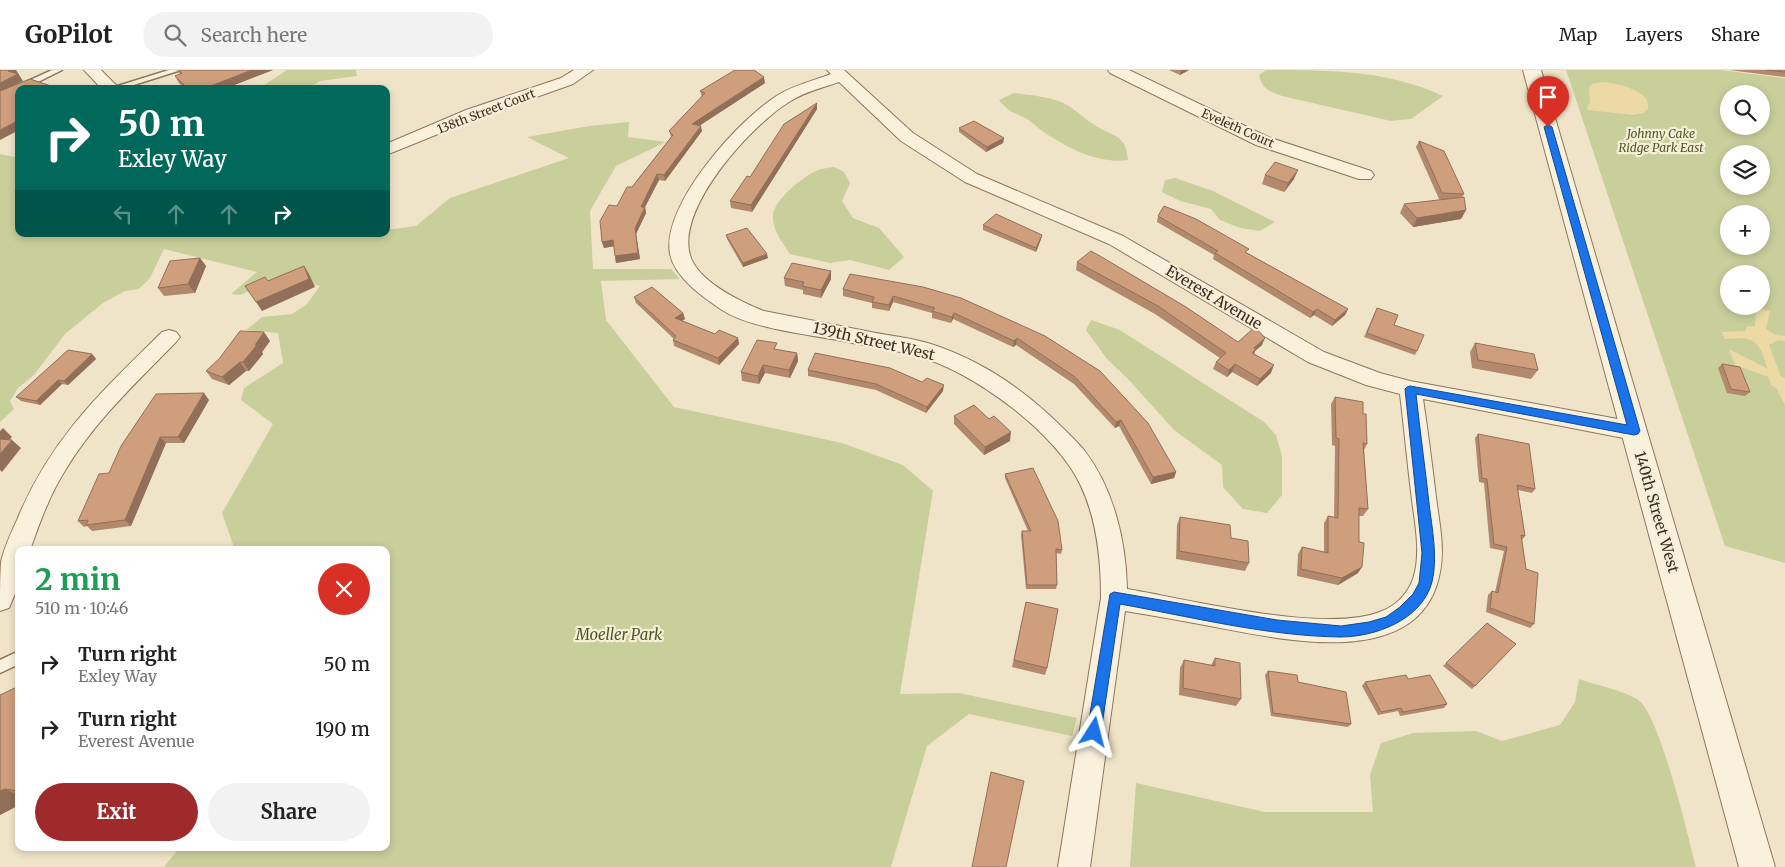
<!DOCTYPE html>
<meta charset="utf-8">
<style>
:root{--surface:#fff;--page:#f2f2f2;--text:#222;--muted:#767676;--line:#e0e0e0;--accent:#9e2a2b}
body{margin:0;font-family:Merriweather,serif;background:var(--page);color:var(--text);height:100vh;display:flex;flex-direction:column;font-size:19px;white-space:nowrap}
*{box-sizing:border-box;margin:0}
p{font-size:16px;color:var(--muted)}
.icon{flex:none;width:28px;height:28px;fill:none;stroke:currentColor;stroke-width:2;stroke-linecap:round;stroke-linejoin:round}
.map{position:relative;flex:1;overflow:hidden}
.side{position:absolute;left:15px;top:476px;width:375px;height:305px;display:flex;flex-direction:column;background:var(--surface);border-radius:10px;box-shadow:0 2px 8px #0003}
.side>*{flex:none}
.banner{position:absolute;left:15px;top:15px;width:375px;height:152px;border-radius:10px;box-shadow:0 2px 8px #0003;background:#00695c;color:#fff;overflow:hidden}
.controls{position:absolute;left:1720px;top:15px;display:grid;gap:10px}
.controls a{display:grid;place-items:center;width:50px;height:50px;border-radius:50%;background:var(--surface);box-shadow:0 2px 8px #0003;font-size:25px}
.pin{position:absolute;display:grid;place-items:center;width:42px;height:42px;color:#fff;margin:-51px -21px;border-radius:50% 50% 50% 0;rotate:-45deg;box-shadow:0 0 5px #0007}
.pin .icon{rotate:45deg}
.me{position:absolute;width:55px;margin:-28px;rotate:9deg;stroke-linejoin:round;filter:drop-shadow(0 0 4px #0008)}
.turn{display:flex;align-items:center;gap:18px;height:105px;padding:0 20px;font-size:22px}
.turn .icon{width:65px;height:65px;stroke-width:2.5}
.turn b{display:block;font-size:35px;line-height:42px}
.lanes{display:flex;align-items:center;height:48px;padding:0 20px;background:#0003;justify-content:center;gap:25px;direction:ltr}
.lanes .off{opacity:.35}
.round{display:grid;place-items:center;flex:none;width:52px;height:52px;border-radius:26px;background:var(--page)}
.headline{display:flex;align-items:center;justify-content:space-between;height:85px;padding:0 20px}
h1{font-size:30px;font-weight:700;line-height:38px;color:#1e9e55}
.action{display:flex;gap:10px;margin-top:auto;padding:10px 20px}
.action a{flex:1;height:58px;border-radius:30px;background:var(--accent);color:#fff;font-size:20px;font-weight:700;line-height:58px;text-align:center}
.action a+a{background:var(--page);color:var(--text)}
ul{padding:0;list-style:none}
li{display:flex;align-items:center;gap:15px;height:65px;padding:0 20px}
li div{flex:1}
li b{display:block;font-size:19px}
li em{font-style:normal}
header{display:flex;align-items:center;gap:30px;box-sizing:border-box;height:70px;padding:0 25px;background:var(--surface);border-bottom:1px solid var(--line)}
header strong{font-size:24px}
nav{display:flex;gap:28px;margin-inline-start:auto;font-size:18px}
.search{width:350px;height:45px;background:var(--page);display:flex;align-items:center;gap:12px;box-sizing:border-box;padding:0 18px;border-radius:28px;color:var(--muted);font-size:19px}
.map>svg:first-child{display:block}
.green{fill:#c9cf9b;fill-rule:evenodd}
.sand{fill:#ecd9a5}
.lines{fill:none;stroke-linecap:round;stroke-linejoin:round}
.service-casing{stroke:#8d765c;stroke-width:3}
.minor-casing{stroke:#8d765c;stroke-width:2}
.tertiary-casing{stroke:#8d765c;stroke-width:2}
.service{fill:#faf1dc;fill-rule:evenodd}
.minor{fill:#faf1dc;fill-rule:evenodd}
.tertiary{fill:#faf1dc;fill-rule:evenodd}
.wall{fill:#b2896c}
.shaded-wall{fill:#916f58}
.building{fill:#cf9f7d;stroke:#916f58}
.route{fill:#1a73e8;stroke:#114b97}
.labels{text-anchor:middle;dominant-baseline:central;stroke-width:4.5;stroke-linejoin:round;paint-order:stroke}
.far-street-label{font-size:12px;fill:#3d2e20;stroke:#f7eed8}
.far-park-label{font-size:12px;font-style:italic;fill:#4d5a26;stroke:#f7eed8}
.street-label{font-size:15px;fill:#3d2e20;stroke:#f7eed8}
.park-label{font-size:15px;font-style:italic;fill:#4d5a26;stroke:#f7eed8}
</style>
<header>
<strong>GoPilot</strong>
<div class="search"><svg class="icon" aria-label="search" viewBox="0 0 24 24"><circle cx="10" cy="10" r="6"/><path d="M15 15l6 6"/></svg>Search here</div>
<nav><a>Map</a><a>Layers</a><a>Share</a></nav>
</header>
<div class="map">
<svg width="1785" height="797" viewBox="0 0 1785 797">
<rect width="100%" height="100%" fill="#f0e4c8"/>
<path class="green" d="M 287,0 L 356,0 L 357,6 L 320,11 L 308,19 L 258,19 Z
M 1266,0 C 1325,0 1389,0 1443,26 L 1411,49 L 1391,51 L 1282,26 C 1269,21 1262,19 1259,5 Z
M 1566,0 L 1720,0 L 1785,8 L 1785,493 L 1725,476 ZM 1729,24 L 1761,24 L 1761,56 L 1729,56 ZM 1729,84 L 1761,84 L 1761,116 L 1729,116 ZM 1729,144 L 1761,144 L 1761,176 L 1729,176 ZM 1729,204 L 1761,204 L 1761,236 L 1729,236 Z
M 1014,23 C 1029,25 1046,26 1061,32 C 1073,37 1082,47 1093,54 C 1112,67 1126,63 1128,90 C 1098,94 1070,79 1045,63 C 1039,59 1033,53 1027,49 C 1014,42 1009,43 999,30 Z
M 629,52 L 628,67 L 666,72 L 616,96 L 590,141 L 593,199 L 671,199 L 680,209 L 601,211 L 606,250 L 674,337 L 842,373 L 903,395 L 933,421 L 900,624 L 959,623 L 1077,648 L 1072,666 L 969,644 L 927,676 L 891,797 L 164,797 L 179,778 L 386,778 L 386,480 L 235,480 L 222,443 L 273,354 L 241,330 L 244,318 L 283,293 L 278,263 L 246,260 L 262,247 L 292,244 L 307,234 L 320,216 L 281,207 L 240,225 L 231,224 L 257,202 L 164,179 L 150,208 L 139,219 L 125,221 L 103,233 L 65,264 L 34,305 L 18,318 L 10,331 L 14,339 L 0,352 L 0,84 L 19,88 L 19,164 L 386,164 L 386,160 L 416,156 L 450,128 L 569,88 L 527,67 L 589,56 Z
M 834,97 L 844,102 L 850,113 L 842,131 L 853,148 L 879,158 L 904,187 L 889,200 L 850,190 L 830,193 L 790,184 C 783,173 772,160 773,146 C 773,130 805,105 818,100 C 823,98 829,98 834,97 Z
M 1175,108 L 1213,121 L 1275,152 L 1260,161 L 1240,158 L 1220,150 L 1211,139 L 1180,131 L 1162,122 L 1165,110 Z
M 1091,250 L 1120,260 L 1264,352 L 1276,365 L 1282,386 L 1282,425 L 1267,443 L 1243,439 L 1223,417 L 1222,395 L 1174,360 L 1128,309 L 1107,289 L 1086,260 Z
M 1579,609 C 1596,615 1622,620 1637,629 C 1660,643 1688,767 1696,797 L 1130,797 L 1136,713 L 1265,742 L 1373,742 L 1370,705 L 1381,673 L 1413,663 L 1476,661 L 1502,671 L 1560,655 L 1575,632 Z"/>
<path class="sand" d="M 1602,12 C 1615,13 1652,20 1648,39 L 1644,43 L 1633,45 L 1588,40 L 1587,36 L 1590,33 L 1589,17 L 1593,14 Z
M 1756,238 L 1770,241 L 1766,259 L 1774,264 L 1785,266 L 1785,271 L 1778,270 L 1769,275 L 1781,306 L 1785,308 L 1785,335 L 1776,318 L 1771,315 L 1769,307 L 1735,295 L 1729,279 L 1768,299 C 1759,270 1755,266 1725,269 L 1722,262 L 1745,261 L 1746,257 L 1755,256 Z"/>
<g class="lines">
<g class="service-casing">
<path id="service" d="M 52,0 L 62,0 L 24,19 L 19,19 L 19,21 L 0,29 L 0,24 Z
M 169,0 L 181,0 L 121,19 L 108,19 Z
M 19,581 L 19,594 L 0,603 L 0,590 Z"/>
</g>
<g class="minor-casing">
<path id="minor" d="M 84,0 L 101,0 L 120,19 L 102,19 Z
M 574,0 L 593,0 L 573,14 L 478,48 L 386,85 L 386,74 L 466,40 L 561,8 Z
M 827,0 L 844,0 L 913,63 L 977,104 L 1123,166 L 1324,282 L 1380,303 L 1410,311 L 1634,352 L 1642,355 L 1646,361 L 1642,367 L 1634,370 L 1423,329 C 1428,362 1432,394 1436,427 C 1439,451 1445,477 1440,502 C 1422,602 1283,570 1215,557 C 1185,551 1155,546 1125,541 L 1090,797 L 1058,797 L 1101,528 C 1101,489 1097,449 1080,414 C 1056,363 974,302 920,287 C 897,280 872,277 848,272 C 813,265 751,259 722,240 C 703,227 675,208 670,184 C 661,135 739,49 778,25 C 794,15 813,11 831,4 ZM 839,12 L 901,71 L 965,112 L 1109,174 L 1308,292 L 1366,315 L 1400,324 C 1404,357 1407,390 1411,422 C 1414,450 1422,482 1413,509 C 1408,523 1396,536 1382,541 C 1328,565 1188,529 1127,519 C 1126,471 1114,419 1084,380 C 1073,367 1060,355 1047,343 C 1013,312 974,288 931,274 C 912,268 891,266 871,262 C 836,255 800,248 764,241 C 741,232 697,211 690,185 C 676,137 752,55 789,32 C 804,22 822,18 839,12 Z
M 1108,0 L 1129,0 L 1268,67 L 1371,101 L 1374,105 L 1371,109 L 1359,109 L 1256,75 L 1110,3 Z
M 169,260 L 176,262 L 180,267 L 176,272 C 137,312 95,351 66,399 C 50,424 40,452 30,480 L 19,480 L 19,514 L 9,538 L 0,541 C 0,526 0,507 1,492 C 4,478 11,463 17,450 C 50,369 101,322 162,262 Z"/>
</g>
<g class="tertiary-casing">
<path id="tertiary" d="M 1523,0 L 1541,0 L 1775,797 L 1739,797 Z"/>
</g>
<use href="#service" class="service"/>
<use href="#minor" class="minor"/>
<use href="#tertiary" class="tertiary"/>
</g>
<path class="wall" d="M 177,0 L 273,0 L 224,19 L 185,19 L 179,13 L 175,6 L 180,4 Z
M 1169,0 L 1189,0 L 1180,5 Z
M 1729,0 L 1785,0 L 1785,7 Z
M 765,13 L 699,55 L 702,61 L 665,111 L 659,110 L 645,137 L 646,143 L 636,164 L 640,189 L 616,193 L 615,186 L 614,176 L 604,178 L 602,172 L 617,136 L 671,67 L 669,61 L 702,27 L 700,21 Z
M 817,33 L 817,39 L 752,142 L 731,138 L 730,131 L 750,107 Z
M 959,58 L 1004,68 L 1003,73 L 986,82 L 959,62 Z
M 1419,71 L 1464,124 L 1462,127 L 1466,140 L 1461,149 L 1413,157 L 1400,143 L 1404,134 L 1446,129 L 1439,129 L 1416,77 Z
M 1265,105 L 1294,109 L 1284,122 L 1262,114 Z
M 1158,146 L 1247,183 L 1348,239 L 1345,245 L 1332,256 L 1314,245 L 1310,248 L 1213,189 L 1214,185 L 1157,152 Z
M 983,155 L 1042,165 L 1041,169 L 1036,182 L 983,160 Z
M 726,165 L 768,188 L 743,197 L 727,169 Z
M 200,188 L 206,196 L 195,223 L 164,226 L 158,218 Z
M 1077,192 L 1238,272 L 1262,275 L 1255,281 L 1254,284 L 1271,303 L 1257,316 L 1232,302 L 1227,307 L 1213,299 L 1216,292 L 1220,288 L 1155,244 L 1076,200 Z
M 831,201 L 831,209 L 821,228 L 803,224 L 803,220 L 785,216 L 784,208 Z
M 850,204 L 1045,266 L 1176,402 L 1174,408 L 1151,414 L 1119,356 L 1115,358 L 1074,314 L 1016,275 L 1013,277 L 953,249 L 951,253 L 932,248 L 932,243 L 893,232 L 889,241 L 872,238 L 872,233 L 843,226 L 843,219 Z
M 634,227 L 683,243 L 685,249 L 682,251 L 715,264 L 738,268 L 739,274 L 719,295 L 674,276 L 673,270 L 674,269 L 636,233 Z
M 1375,242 L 1394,255 L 1417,281 L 1415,285 L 1364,267 Z
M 270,271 L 262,282 L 263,284 L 249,301 L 246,301 L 229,315 L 212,309 L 206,301 Z
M 1475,273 L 1538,300 L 1531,309 L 1472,298 L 1470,282 Z
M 797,283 L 798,291 L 790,308 L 765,303 L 759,314 L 742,311 L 741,302 Z
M 92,284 L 96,289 L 68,315 L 62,314 L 40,335 L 21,331 L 16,327 Z
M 1722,294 L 1750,322 L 1745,326 L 1727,323 L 1718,298 Z
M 808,300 L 943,321 L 926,343 L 876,320 L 808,306 Z
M 1335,327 L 1363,344 L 1367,374 L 1364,380 L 1368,439 L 1363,446 L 1359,446 L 1358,503 L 1338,515 L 1297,506 L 1298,484 L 1302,477 L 1324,482 L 1324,453 L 1328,446 L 1334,447 L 1335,376 L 1332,375 L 1331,334 Z
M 209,330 L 184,373 L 166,373 L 131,456 L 92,461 L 87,456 L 84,457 L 78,451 L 109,403 Z
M 954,346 L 1010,371 L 984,385 L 954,354 Z
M 1478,364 L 1535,419 L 1532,423 L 1518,420 L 1525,466 L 1522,470 L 1534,554 L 1530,558 L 1486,542 L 1488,525 L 1492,521 L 1495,522 L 1504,481 L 1490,478 L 1484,413 L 1479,412 L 1475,368 Z
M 1005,404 L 1062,480 L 1061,484 L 1056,483 L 1057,515 L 1056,519 L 1026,519 L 1021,465 L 1022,461 L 1028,461 L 1005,408 Z
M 1180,447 L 1231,468 L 1249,493 L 1245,501 L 1176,489 L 1177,455 Z
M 1026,532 L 1047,598 L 1045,605 L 1012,597 Z
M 1487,553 L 1516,574 L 1472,619 L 1443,596 Z
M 1215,588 L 1241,629 L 1236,636 L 1179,625 L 1180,598 L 1184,590 L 1211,595 Z
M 1268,601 L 1351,654 L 1348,657 L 1271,646 L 1265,605 Z
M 1408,609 L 1447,634 L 1444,638 L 1400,646 L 1398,641 L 1378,645 L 1362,616 L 1365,612 Z
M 19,616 L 19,735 L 0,745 L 0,654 Z"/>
<path class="shaded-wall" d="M 10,0 L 16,0 L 23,11 L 0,22 L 0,13 L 8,1 Z
M 252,0 L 273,0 L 224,19 L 203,19 Z
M 1181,0 L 1189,0 L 1180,5 Z
M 764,7 L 765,13 L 693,60 L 692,54 Z
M 817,33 L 817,39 L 752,142 L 751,135 Z
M 19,50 L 19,60 L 0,70 L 0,60 Z
M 701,56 L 702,61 L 665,111 L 664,105 Z
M 1004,68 L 1003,73 L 986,82 L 987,77 Z
M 1298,100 L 1294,109 L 1284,122 L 1288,113 Z
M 657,104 L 659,110 L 645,137 L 646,143 L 636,164 L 640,189 L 616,193 L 615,186 L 635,158 L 641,137 Z
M 1466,140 L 1461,149 L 1413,157 L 1417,148 Z
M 1042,165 L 1041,169 L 1036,182 L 1036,178 Z
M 613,170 L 615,176 L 604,178 L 602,172 Z
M 767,184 L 768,188 L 743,197 L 743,193 Z
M 200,188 L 206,196 L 195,223 L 188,214 Z
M 304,196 L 309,204 L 315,217 L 262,241 L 256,232 Z
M 831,201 L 831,209 L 821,228 L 821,220 Z
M 893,226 L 893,232 L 889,241 L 889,235 Z
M 1317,239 L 1314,245 L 1310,248 L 1313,242 Z
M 1348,239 L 1345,245 L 1332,256 L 1335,250 Z
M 683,243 L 685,249 L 676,254 L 675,248 Z
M 954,243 L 953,249 L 951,253 L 952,247 Z
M 264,262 L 270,271 L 262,282 L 263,284 L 249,301 L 243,292 Z
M 738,268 L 739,274 L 719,295 L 718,288 Z
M 1017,268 L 1016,275 L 1013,277 L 1014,271 Z
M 1265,268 L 1262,275 L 1255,281 L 1253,287 L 1251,285 L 1254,278 Z
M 797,283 L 798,291 L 790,308 L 789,300 Z
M 92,284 L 96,289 L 68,315 L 64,311 Z
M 240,292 L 246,301 L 229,315 L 222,307 Z
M 1235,294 L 1232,302 L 1227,307 L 1229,300 Z
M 763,295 L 765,303 L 759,314 L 758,306 Z
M 1274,295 L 1271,303 L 1257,316 L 1260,309 Z
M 58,310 L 62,314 L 40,335 L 36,331 Z
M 944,315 L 943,321 L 926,343 L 927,337 Z
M 204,323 L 209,330 L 184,373 L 178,367 Z
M 1121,350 L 1119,356 L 1115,358 L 1116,352 Z
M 3,358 L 12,367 L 3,377 L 0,375 L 0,361 Z
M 1011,362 L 1010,371 L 984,385 L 985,377 Z
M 160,367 L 166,373 L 131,456 L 125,450 Z
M 12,370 L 21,378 L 2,402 L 0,400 L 0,384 Z
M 1176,402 L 1174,408 L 1151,414 L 1153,407 Z
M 1362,497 L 1358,503 L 1338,515 L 1342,508 Z
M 5,719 L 19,726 L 19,735 L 0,745 L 0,721 Z"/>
<path class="building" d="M 0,0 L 10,0 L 8,1 L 18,4 L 0,13 Z
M 179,0 L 252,0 L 203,19 L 188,19 L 175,6 L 182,3 Z
M 735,0 L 754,0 L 764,7 L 692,54 L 701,56 L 664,105 L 657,104 L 641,137 L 645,137 L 635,158 L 638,183 L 615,186 L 613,170 L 602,172 L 600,151 L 609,135 L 617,136 L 627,117 L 632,117 L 673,65 L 669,61 L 705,23 L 700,21 Z
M 1766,0 L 1785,0 L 1785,2 Z
M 30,9 L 60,19 L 19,19 L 19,50 L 0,60 L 0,21 Z
M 817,33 L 751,135 L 730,131 L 747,106 L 750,107 L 784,54 Z
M 974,51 L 1004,68 L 987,77 L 959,58 Z
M 1419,71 L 1444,81 L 1464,124 L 1442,123 Z
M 1275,92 L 1298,100 L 1288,113 L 1265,105 Z
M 1464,127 L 1466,140 L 1417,148 L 1404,134 Z
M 1164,136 L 1196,149 L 1249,179 L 1245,182 L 1348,239 L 1335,250 L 1317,239 L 1313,242 L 1215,183 L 1218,181 L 1158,146 Z
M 996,144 L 1042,165 L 1036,178 L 983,155 Z
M 747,158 L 767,184 L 743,193 L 726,165 Z
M 1091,181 L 1100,186 L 1186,237 L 1238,272 L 1255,257 L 1265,268 L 1254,278 L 1256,279 L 1252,283 L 1274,295 L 1260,309 L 1235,294 L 1229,300 L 1216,292 L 1226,283 L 1158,236 L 1077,192 Z
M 200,188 L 188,214 L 158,218 L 170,191 Z
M 792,193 L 831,201 L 821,220 L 802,216 L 804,212 L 784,208 Z
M 304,196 L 309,209 L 256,232 L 245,216 L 265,207 L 268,211 Z
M 850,204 L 923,217 L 961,228 L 1045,266 L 1100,301 L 1148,353 L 1176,402 L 1153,407 L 1121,350 L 1116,352 L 1075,307 L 1017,268 L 1014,271 L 954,243 L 952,247 L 932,241 L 935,238 L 893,226 L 889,235 L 872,232 L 874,227 L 843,219 Z
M 652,217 L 683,243 L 675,248 L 715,264 L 719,260 L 738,268 L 718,288 L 673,270 L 676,266 L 634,227 Z
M 1377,238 L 1398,245 L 1394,255 L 1424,265 L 1417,281 L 1367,263 Z
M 240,261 L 264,262 L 255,275 L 257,275 L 243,292 L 240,292 L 222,307 L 206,301 L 219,289 Z
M 757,270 L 777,273 L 774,279 L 797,283 L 789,300 L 763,295 L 758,306 L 741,302 Z
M 1475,273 L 1534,284 L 1538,300 L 1478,290 Z
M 68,280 L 92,284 L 64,311 L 58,310 L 36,331 L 16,327 Z
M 815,283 L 890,298 L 922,312 L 927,308 L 944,315 L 927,337 L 876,314 L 808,300 Z
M 1722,294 L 1740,297 L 1750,322 L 1731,319 Z
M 204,323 L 178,367 L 160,367 L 125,450 L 86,455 L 88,450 L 78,451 L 99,404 L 109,403 L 121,376 L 156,324 Z
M 1335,327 L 1363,332 L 1363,344 L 1366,344 L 1367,374 L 1363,373 L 1368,439 L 1359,438 L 1359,472 L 1364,473 L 1362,497 L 1342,508 L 1301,499 L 1302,477 L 1328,483 L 1328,446 L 1338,448 L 1339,369 L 1336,368 Z
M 974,335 L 989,349 L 994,346 L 1011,362 L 985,377 L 954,346 Z
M 1478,364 L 1529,374 L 1535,419 L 1517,415 L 1525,466 L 1521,465 L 1526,499 L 1538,503 L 1534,554 L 1490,538 L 1492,521 L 1498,523 L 1507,477 L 1494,474 L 1487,409 L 1482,408 Z
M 0,369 L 12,370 L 0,384 Z
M 1033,398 L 1058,451 L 1062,480 L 1056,479 L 1057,515 L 1027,515 L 1022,461 L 1031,461 L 1005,404 Z
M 1180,447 L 1230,455 L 1231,468 L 1248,471 L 1249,493 L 1179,481 Z
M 1026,532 L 1058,539 L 1047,598 L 1014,590 Z
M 1487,553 L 1516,574 L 1475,616 L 1446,593 Z
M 1215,588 L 1240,593 L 1241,629 L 1183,618 L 1184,590 L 1215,596 Z
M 1268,601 L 1297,605 L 1298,612 L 1346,622 L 1351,654 L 1273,643 Z
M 1406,605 L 1408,609 L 1430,605 L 1447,634 L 1403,642 L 1401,638 L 1381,642 L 1365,612 Z
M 19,616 L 19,721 L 5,719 L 0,721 L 0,625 Z
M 991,702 L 1024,711 L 1006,797 L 972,797 Z"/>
<path class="route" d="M 1548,55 L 1552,57 L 1640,361 L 1638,364 L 1634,365 L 1416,324 C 1420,361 1425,397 1429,433 C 1432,459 1438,487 1432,512 C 1422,550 1375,567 1340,567 C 1267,566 1192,547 1120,534 L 1101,662 L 1099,666 L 1094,668 L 1089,666 L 1087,662 L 1110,524 L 1114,522 L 1277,550 L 1341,556 L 1369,552 L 1386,547 L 1400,537 L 1413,524 L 1419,513 L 1422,483 L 1405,319 L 1407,317 L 1410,316 L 1627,355 L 1544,57 Z"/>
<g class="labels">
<g class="far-street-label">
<text transform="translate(486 41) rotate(-21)">138th Street Court</text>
<text transform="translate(1238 58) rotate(24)">Eveleth Court</text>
</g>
<g class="far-park-label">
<text x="1661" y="63">Johnny Cake<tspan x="1661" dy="14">Ridge Park East</tspan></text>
</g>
<g class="street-label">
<text transform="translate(1214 227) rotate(31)">Everest Avenue</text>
<text transform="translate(874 271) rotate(13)">139th Street West</text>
<text transform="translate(1657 442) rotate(74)">140th Street West</text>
</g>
<g class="park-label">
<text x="619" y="564">Moeller Park</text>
</g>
</g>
</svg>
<div class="controls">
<a><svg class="icon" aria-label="search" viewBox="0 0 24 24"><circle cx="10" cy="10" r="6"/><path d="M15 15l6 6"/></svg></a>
<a><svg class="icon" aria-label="layers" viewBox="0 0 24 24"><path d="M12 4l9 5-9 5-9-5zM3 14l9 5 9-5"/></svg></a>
<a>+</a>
<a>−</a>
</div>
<div class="pin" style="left:1548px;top:57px;background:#d93025"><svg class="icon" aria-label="arrive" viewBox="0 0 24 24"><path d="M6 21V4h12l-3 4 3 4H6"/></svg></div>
<svg class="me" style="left:1094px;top:662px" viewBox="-20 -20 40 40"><path d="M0-17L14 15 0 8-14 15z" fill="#1a73e8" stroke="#fff" stroke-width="4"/></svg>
<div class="banner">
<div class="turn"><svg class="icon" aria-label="right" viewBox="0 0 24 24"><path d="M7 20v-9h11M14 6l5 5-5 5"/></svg><div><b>50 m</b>Exley Way</div></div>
<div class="lanes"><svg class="icon off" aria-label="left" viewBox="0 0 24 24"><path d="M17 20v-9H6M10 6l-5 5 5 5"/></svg><svg class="icon off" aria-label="ahead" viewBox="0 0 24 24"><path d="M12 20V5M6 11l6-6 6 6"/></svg><svg class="icon off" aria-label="ahead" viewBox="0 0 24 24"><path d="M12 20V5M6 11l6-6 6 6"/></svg><svg class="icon" aria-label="right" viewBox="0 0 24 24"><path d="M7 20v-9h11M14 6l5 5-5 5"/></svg></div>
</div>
<section class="side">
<div class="headline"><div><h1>2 min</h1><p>510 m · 10:46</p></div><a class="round" style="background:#d93025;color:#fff"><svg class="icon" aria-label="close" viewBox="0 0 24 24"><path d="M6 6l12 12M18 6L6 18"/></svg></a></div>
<ul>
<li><svg class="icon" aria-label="right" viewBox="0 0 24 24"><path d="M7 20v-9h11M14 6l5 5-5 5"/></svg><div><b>Turn right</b><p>Exley Way</p></div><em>50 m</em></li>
<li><svg class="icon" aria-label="right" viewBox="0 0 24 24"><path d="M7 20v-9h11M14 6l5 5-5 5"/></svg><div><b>Turn right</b><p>Everest Avenue</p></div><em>190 m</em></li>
</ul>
<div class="action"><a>Exit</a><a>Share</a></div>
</section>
</div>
